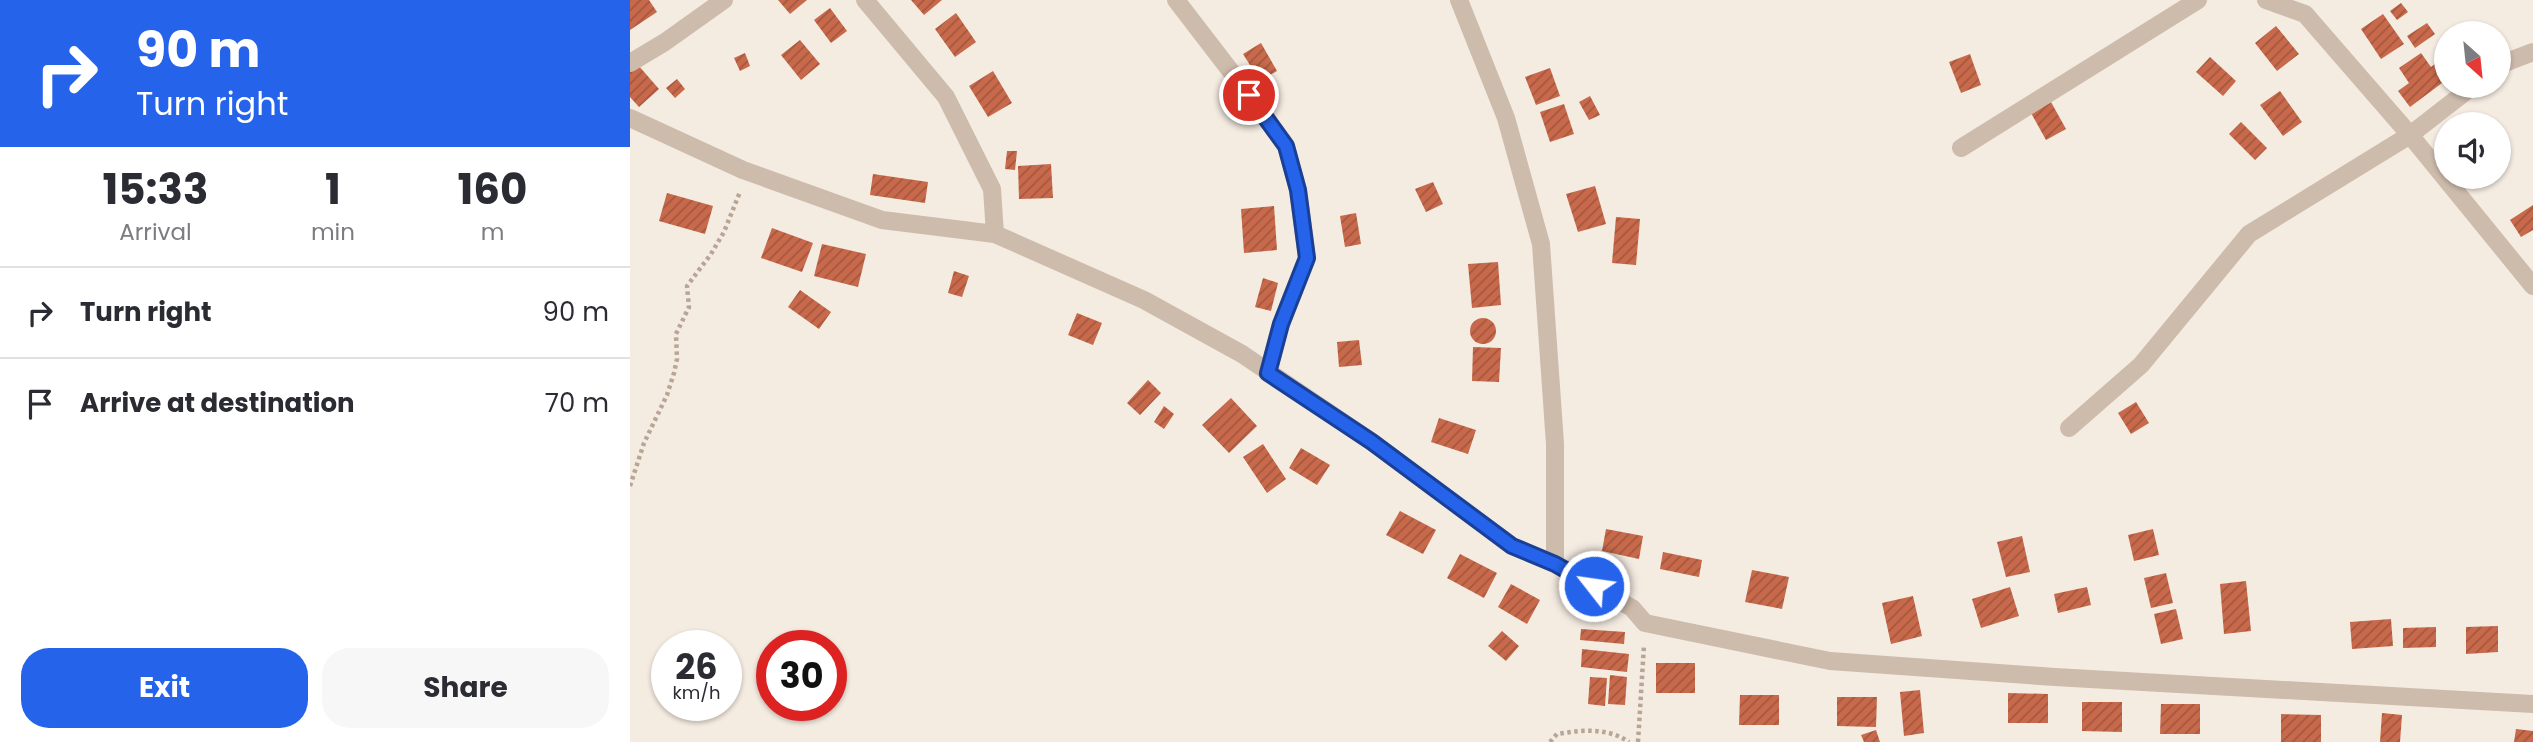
<!DOCTYPE html>
<style>
:root{--surface:#fff;--page:#f7f7f7;--text:#2b2b33;--muted:#7c7c81;--line:#e1e1e2;--accent:#2563eb}
body{margin:0;font-family:Poppins,sans-serif;background:var(--page);color:var(--text);height:100vh;display:flex;flex-direction:column;font-size:26px;white-space:nowrap}
*{box-sizing:border-box;margin:0}
p{font-size:23px;color:var(--muted)}
.icon{flex:none;width:38px;height:38px;fill:none;stroke:currentColor;stroke-width:2;stroke-linecap:round;stroke-linejoin:round}
.map{position:relative;flex:1;overflow:hidden}
.details{display:flex;flex-direction:column;background:var(--surface);width:630px}
.details>*{flex:none}
.banner{background:#2563eb;color:#fff;overflow:hidden}
.needle{width:46px;rotate:153deg}
.controls{position:absolute;left:1804px;top:21px;display:grid;gap:14px}
.controls a{display:grid;place-items:center;width:77px;height:77px;border-radius:50%;background:var(--surface);box-shadow:0 2px 5px #0004;font-size:35px}
.speed{position:absolute;left:21px;top:630px;display:flex;gap:14px;font-size:35px;font-weight:700;text-align:center}
.speed>*{display:grid;place-content:center;width:91px;height:91px;border-radius:50%;background:var(--surface);box-shadow:0 2px 5px #0004;line-height:1}
.speed small{font-size:18px;font-weight:400}
.speed .limit{border:10px solid #d22;background:#fff;color:#111}
.pin{position:absolute;display:grid;place-items:center;width:60px;height:60px;color:#fff;margin:-30px;border:4px solid #fff;border-radius:50%;box-shadow:0 2px 7px #0007}
.me{position:absolute;width:77px;margin:-38px;rotate:300deg;stroke-linejoin:round;filter:drop-shadow(0 0 5px #0008)}
.turn{display:flex;align-items:center;gap:24px;height:147px;padding:0 21px;font-size:32px}
.turn .icon{width:91px;height:91px;stroke-width:2.5}
.turn b{display:block;font-size:49px;line-height:60px}
.eta{display:flex;justify-content:space-evenly;align-items:center;height:119px;text-align:center}
.eta b{font-size:42px;font-weight:700;line-height:49px}
.cta{display:flex;gap:14px;margin-top:auto;padding:14px 21px}
.cta a{flex:1;height:80px;border-radius:28px;background:var(--accent);color:#fff;font-size:28px;font-weight:700;line-height:80px;text-align:center}
.cta a+a{background:var(--page);color:var(--text)}
ul{padding:0;list-style:none}
li{display:flex;align-items:center;gap:21px;height:91px;padding:0 21px;border-top:2px solid var(--line)}
li div{flex:1}
li b{display:block;font-size:26px}
li em{font-style:normal}
main{display:flex;flex:1;min-height:0}
.map>svg:first-child{display:block}
.building{fill:url(#building-hatch)}
.lines{fill:none;stroke-linecap:round;stroke-linejoin:round}
.path{stroke:#b9a596;stroke-width:4.5;stroke-dasharray:3.5 3.5;stroke-linecap:butt}
.street{stroke:#cdbbac;stroke-width:18}
.route-casing{stroke:#184099;stroke-width:18}
.route{stroke:#2563eb;stroke-width:12}
</style>
<main>
<section class="details">
<div class="banner">
<div class="turn"><svg class="icon" aria-label="right" viewBox="0 0 24 24"><path d="M7 20v-9h11M14 6l5 5-5 5"/></svg><div><b>90 m</b>Turn right</div></div>
</div>
<div class="eta">
<div><b>15:33</b><p>Arrival</p></div>
<div><b>1</b><p>min</p></div>
<div><b>160</b><p>m</p></div>
</div>
<ul>
<li><svg class="icon" aria-label="right" viewBox="0 0 24 24"><path d="M7 20v-9h11M14 6l5 5-5 5"/></svg><div><b>Turn right</b></div><em>90 m</em></li>
<li><svg class="icon" aria-label="arrive" viewBox="0 0 24 24"><path d="M6 21V4h12l-3 4 3 4H6"/></svg><div><b>Arrive at destination</b></div><em>70 m</em></li>
</ul>
<div class="cta"><a>Exit</a><a>Share</a></div>
</section>
<div class="map">
<svg width="1903" height="742" viewBox="0 0 1903 742">
<defs>
<pattern id="building-hatch" width="6" height="6" patternUnits="userSpaceOnUse" patternTransform="scale(1.75)"><rect width="6" height="6" fill="#c8694b"/><path d="M-1 1l2-2M0 6l6-6M5 7l2-2" fill="none" stroke="#a4573f"/></pattern>
</defs>
<rect width="100%" height="100%" fill="#f4ebe1"/>
<path class="building" d="M 0,0 L 19,0 L 27,12 L 0,30 Z
M 148,0 L 177,0 L 160,14 Z
M 281,0 L 312,0 L 294,15 Z
M 1771,3 L 1778,12 L 1767,20 L 1760,11 Z
M 200,8 L 217,31 L 201,43 L 184,20 Z
M 326,13 L 346,42 L 325,57 L 305,29 Z
M 1753,14 L 1774,44 L 1751,59 L 1731,29 Z
M 1797,23 L 1805,34 L 1785,48 L 1777,36 Z
M 1646,26 L 1669,54 L 1647,71 L 1625,43 Z
M 170,40 L 190,64 L 171,80 L 151,55 Z
M 631,43 L 647,71 L 630,81 L 613,54 Z
M 115,53 L 120,66 L 110,71 L 104,58 Z
M 1791,53 L 1801,67 L 1816,56 L 1816,80 L 1780,107 L 1768,91 L 1779,83 L 1769,68 Z
M 1340,54 L 1351,85 L 1331,93 L 1319,62 Z
M 1580,57 L 1606,81 L 1593,96 L 1566,72 Z
M 8,65 L 29,89 L 9,107 L 0,97 L 0,72 Z
M 920,68 L 930,96 L 906,105 L 895,77 Z
M 363,71 L 382,103 L 358,117 L 339,86 Z
M 47,79 L 55,89 L 45,98 L 36,88 Z
M 1650,91 L 1672,122 L 1653,136 L 1630,105 Z
M 960,96 L 970,115 L 959,120 L 949,102 Z
M 1421,102 L 1436,129 L 1416,140 L 1401,113 Z
M 934,104 L 944,134 L 920,142 L 910,112 Z
M 1611,122 L 1637,148 L 1625,160 L 1599,134 Z
M 377,151 L 387,151 L 385,170 L 375,169 Z
M 421,164 L 423,198 L 389,199 L 388,166 Z
M 243,174 L 298,182 L 295,203 L 240,195 Z
M 803,182 L 813,204 L 796,212 L 785,189 Z
M 965,186 L 976,224 L 948,232 L 936,194 Z
M 37,193 L 83,206 L 75,234 L 29,221 Z
M 1903,205 L 1903,230 L 1891,237 L 1880,220 Z
M 644,206 L 647,250 L 614,253 L 611,209 Z
M 726,213 L 731,244 L 715,247 L 710,216 Z
M 986,217 L 1010,219 L 1006,265 L 982,263 Z
M 142,228 L 183,243 L 172,272 L 131,258 Z
M 192,244 L 236,254 L 228,287 L 184,276 Z
M 868,262 L 871,305 L 842,308 L 838,264 Z
M 324,271 L 339,276 L 332,297 L 318,293 Z
M 633,278 L 648,283 L 641,311 L 625,307 Z
M 170,290 L 201,312 L 189,329 L 158,307 Z
M 447,313 L 472,323 L 463,345 L 438,335 Z
M840 331a13 13 0 1 1 26 0a13 13 0 1 1-26 0Z
M 729,340 L 732,365 L 709,367 L 707,342 Z
M 843,347 L 871,348 L 869,382 L 842,381 Z
M 518,380 L 531,393 L 510,415 L 497,403 Z
M 601,398 L 627,426 L 599,453 L 572,425 Z
M 1506,402 L 1519,423 L 1501,434 L 1488,413 Z
M 534,406 L 544,414 L 534,429 L 524,422 Z
M 809,418 L 846,430 L 838,454 L 801,442 Z
M 633,444 L 656,479 L 637,493 L 613,457 Z
M 671,448 L 700,465 L 687,485 L 659,468 Z
M 770,511 L 806,530 L 793,554 L 756,535 Z
M 976,529 L 1013,536 L 1009,559 L 972,551 Z
M 1523,529 L 1529,555 L 1504,561 L 1498,535 Z
M 1392,536 L 1400,572 L 1376,577 L 1367,542 Z
M 1033,552 L 1072,560 L 1069,577 L 1030,569 Z
M 830,554 L 867,573 L 854,598 L 817,578 Z
M 1122,570 L 1159,577 L 1152,609 L 1115,602 Z
M 1536,573 L 1543,603 L 1521,608 L 1514,578 Z
M 1616,581 L 1621,631 L 1594,634 L 1590,584 Z
M 881,584 L 910,600 L 897,624 L 868,607 Z
M 1380,587 L 1389,616 L 1351,628 L 1342,599 Z
M 1457,587 L 1461,605 L 1428,613 L 1424,594 Z
M 1283,596 L 1292,636 L 1261,644 L 1252,603 Z
M 1546,609 L 1553,639 L 1531,644 L 1524,614 Z
M 1761,619 L 1763,646 L 1722,649 L 1720,622 Z
M 1868,626 L 1868,652 L 1836,654 L 1836,627 Z
M 1806,627 L 1806,647 L 1773,648 L 1773,628 Z
M 951,629 L 995,632 L 994,644 L 950,640 Z
M 872,631 L 889,646 L 876,661 L 858,646 Z
M 952,649 L 999,654 L 997,672 L 951,667 Z
M 1026,663 L 1065,663 L 1065,693 L 1026,693 Z
M 980,675 L 997,677 L 995,705 L 978,704 Z
M 960,677 L 977,678 L 975,706 L 958,704 Z
M 1290,690 L 1294,733 L 1274,736 L 1270,692 Z
M 1378,693 L 1418,694 L 1418,723 L 1378,723 Z
M 1110,695 L 1149,695 L 1149,725 L 1109,725 Z
M 1207,697 L 1247,697 L 1246,727 L 1207,726 Z
M 1452,702 L 1492,702 L 1492,732 L 1452,731 Z
M 1531,704 L 1570,704 L 1570,734 L 1530,734 Z
M 1752,713 L 1772,715 L 1770,742 L 1750,742 Z
M 1651,714 L 1691,715 L 1691,742 L 1651,742 Z
M 1886,729 L 1903,731 L 1903,742 L 1884,742 Z
M 1246,730 L 1250,742 L 1234,742 L 1231,735 Z"/>
<g class="lines">
<path class="path" d="M 0,486 L 14,443 L 37,395 L 44,373 L 47,359 L 46,334 L 59,307 L 57,286 L 81,254 L 94,232 L 110,192
M 920,742 L 927,734 C 952,730 977,727 999,742
M 1008,742 L 1014,645"/>
<path class="street" d="M 235,0 L 316,97 L 362,189 L 365,234
M 546,0 L 619,95 L 656,146 L 668,190 L 677,258 L 651,324 L 638,373
M 829,0 L 876,118 L 911,244 L 925,444 L 925,564
M 1636,0 L 1675,14 L 1780,135 L 1903,286
M 0,63 L 35,42 L 94,0
M 1869,65 L 1903,52
M 0,118 L 113,170 L 252,220 L 365,234 L 514,300 L 612,354 L 742,442 L 882,546 L 925,564 L 1002,608 L 1015,623 L 1200,661 L 1425,677 L 1903,704
M 1331,148 L 1568,0
M 1439,428 L 1511,365 L 1619,234 L 1780,135 L 1843,86"/>
</g>
<g class="lines">
<g class="route-casing">
<path id="route" d="M 619,95 L 656,146 L 668,190 L 677,258 L 651,324 L 638,373 L 742,442 L 882,546 L 925,564 L 964,586"/>
</g>
<use href="#route" class="route"/>
</g>
</svg>
<div class="controls">
<a><svg class="needle" viewBox="-14 -14 28 28"><path d="M0-13l5 13h-10z" fill="#e53935"/><path d="M0 13l5-13h-10z" fill="#7c7c81"/></svg></a>
<a><svg class="icon" aria-label="sound" viewBox="0 0 24 24"><path d="M4 9h4l5-4v14l-5-4H4zM17 9q2 3 0 6"/></svg></a>
</div>
<div class="speed"><div>26<small>km/h</small></div><div class="limit">30</div></div>
<div class="pin" style="left:619px;top:95px;background:#d93025"><svg class="icon" aria-label="arrive" viewBox="0 0 24 24"><path d="M6 21V4h12l-3 4 3 4H6"/></svg></div>
<svg class="me" style="left:964px;top:586px" viewBox="-20 -20 40 40"><circle r="17" fill="#2563eb" stroke="#fff" stroke-width="3"/><path d="M0-11L8 9 0 5-8 9z" fill="#fff"/></svg>
</div>
</main>
